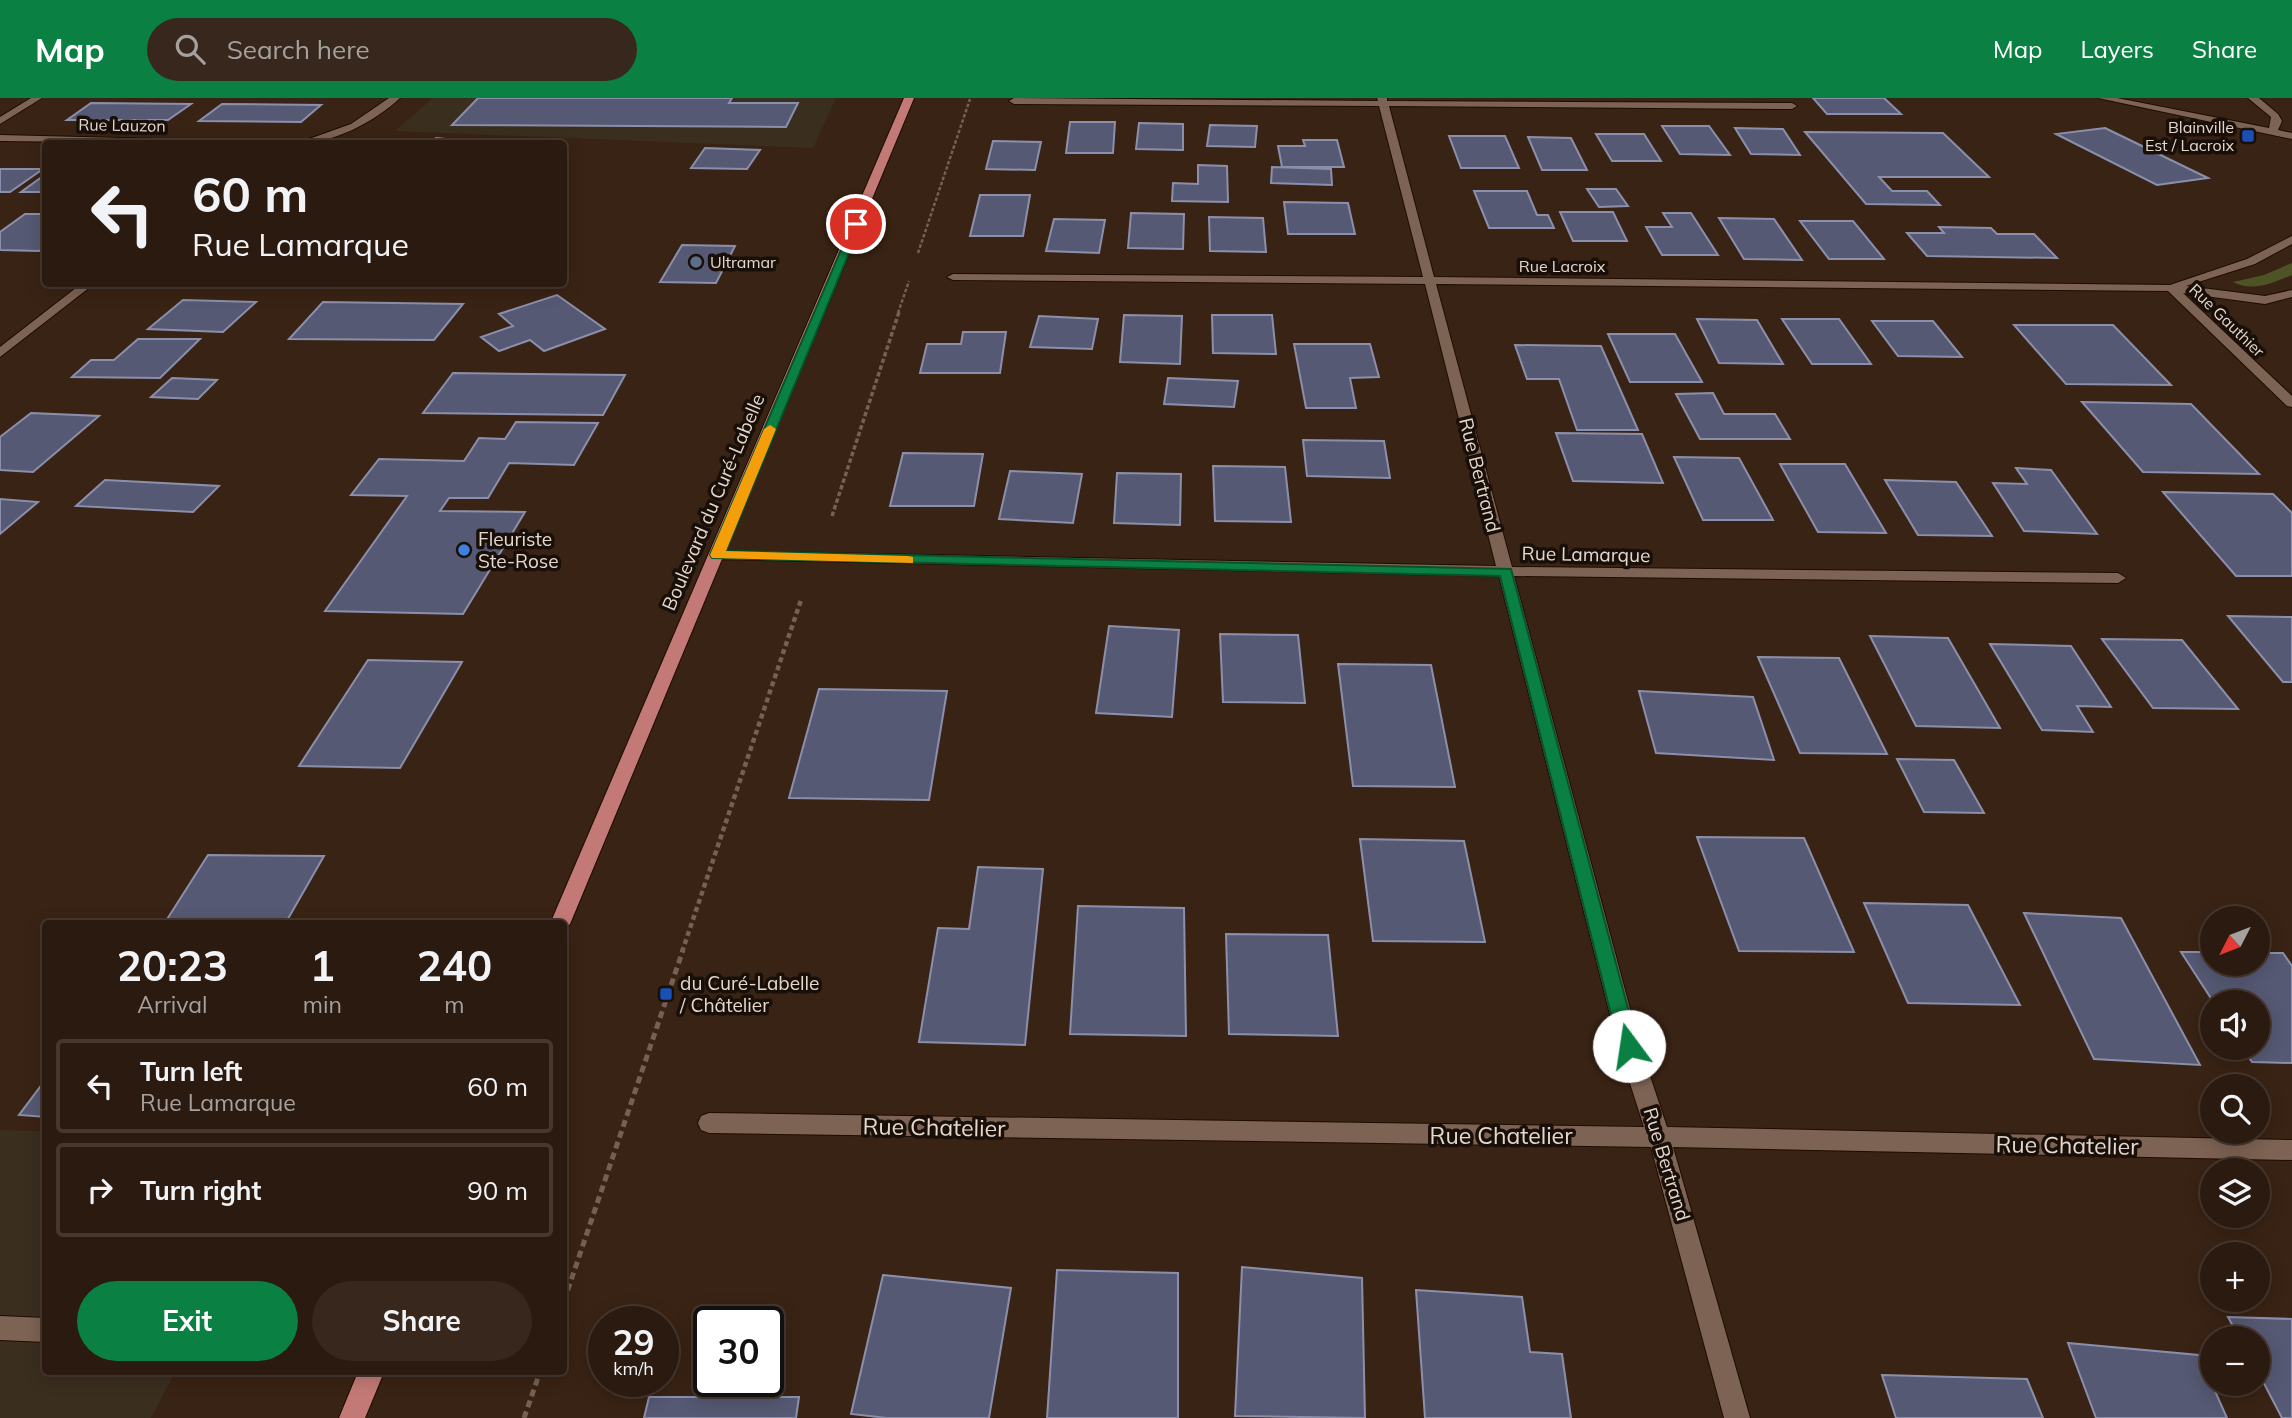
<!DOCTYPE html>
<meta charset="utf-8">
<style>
:root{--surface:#2b1a0f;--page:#37271d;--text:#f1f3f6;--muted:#a6a19e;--line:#47382f;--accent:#0b8043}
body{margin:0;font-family:Mulish,sans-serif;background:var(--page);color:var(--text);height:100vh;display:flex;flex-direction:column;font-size:26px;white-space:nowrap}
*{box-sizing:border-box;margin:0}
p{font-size:23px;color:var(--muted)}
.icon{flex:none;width:38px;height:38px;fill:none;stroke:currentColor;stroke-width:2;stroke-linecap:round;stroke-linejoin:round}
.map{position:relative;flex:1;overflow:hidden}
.details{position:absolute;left:42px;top:822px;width:525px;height:455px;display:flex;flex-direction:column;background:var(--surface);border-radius:7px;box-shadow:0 4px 18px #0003,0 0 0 2px var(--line)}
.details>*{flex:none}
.banner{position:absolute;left:42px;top:42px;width:525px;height:147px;border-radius:7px;box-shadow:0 4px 18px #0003,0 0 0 2px var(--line);background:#2b1a0f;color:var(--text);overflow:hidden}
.needle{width:46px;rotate:228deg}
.fabs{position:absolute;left:2200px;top:808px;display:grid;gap:14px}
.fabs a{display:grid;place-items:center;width:70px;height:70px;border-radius:50%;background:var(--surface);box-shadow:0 4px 18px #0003,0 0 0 2px var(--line);font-size:35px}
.speed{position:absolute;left:588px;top:1208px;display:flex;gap:14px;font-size:35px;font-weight:700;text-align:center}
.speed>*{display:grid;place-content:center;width:91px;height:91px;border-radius:50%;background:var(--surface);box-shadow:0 4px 18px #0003,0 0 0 2px var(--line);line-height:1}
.speed small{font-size:18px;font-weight:400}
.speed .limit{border:4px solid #111;border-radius:10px;background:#fff;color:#111}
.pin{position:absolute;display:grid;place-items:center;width:60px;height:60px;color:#fff;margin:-30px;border:4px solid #fff;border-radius:50%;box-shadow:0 2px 7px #0007}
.me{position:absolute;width:77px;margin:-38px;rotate:346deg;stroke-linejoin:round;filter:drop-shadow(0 0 5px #0008)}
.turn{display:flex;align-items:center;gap:24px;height:147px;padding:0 35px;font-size:32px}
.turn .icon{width:91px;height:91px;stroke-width:2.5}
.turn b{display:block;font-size:49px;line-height:60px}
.eta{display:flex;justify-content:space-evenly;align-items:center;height:119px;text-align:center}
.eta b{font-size:42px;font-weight:700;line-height:49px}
.primary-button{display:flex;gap:14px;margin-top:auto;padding:14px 35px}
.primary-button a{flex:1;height:80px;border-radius:42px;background:var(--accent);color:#fff;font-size:28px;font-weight:700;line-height:80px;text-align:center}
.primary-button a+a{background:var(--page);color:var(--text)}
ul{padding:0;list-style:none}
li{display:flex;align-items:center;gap:21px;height:94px;margin:0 14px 10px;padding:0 21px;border:4px solid var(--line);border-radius:7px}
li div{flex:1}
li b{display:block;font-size:26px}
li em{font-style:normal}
header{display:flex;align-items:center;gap:42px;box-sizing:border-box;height:98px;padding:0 35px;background:var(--accent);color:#fff}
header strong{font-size:33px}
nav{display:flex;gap:38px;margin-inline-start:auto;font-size:24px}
.search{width:490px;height:63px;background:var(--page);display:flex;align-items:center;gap:18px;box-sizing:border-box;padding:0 24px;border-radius:38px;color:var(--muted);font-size:26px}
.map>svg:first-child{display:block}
.commercial{fill:#3a2e1f}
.green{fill:#4e5325}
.building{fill:#565973;stroke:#8c8fab;stroke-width:2}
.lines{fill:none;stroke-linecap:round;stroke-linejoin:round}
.minor-casing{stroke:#1f0c01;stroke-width:2}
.major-casing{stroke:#1f0c01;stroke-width:2}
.path-far3{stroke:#746154;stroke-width:2.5;stroke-dasharray:3.5 2;stroke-linecap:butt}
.path-far2{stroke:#746154;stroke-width:3.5;stroke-dasharray:4.5 2.5;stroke-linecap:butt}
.path-far1{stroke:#746154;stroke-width:4.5;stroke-dasharray:5 3.5;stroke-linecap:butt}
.path{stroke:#746154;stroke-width:5;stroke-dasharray:7 4.5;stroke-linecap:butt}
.minor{fill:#7d6353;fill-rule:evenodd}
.major{fill:#c37a76;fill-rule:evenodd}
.route{fill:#0b8043;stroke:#07532c;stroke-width:2}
.slow{fill:#f59e0b}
.transit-dot{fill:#1a4fb4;stroke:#190f09;stroke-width:2.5}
.service-dot{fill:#5c6f8a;stroke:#190f09;stroke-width:2.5}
.shop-dot{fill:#3f7fe0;stroke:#190f09;stroke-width:2.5}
.labels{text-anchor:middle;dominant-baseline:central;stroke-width:7;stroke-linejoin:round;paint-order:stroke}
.far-street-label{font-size:16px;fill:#e6d7cd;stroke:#190f09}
.far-poi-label{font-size:16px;fill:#e6d7cd;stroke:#190f09;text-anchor:end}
.street-label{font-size:19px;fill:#e6d7cd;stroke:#190f09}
.poi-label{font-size:19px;fill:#e6d7cd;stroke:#190f09;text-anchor:start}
.near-street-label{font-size:23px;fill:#e6d7cd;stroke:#190f09}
</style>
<header>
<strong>Map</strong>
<div class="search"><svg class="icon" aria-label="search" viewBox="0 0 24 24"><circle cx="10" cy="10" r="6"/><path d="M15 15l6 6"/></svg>Search here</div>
<nav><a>Map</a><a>Layers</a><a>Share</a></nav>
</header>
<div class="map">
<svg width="2292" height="1320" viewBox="0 0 2292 1320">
<rect width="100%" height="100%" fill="#392314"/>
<path class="commercial" d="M 433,0 L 836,0 L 813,50 L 395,33 Z
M 0,1032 L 45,1033 L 46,1274 L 175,1274 L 151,1320 L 0,1320 Z"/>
<path class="green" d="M 2292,165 L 2292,177 C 2273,185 2252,194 2233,184 L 2264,177 Z"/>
<path class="building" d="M 478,0 L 732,0 L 729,5 L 798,5 L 786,29 L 452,27 Z
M 1813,0 L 1884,0 L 1901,16 L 1827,16 Z
M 91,5 L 191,6 L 168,22 L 67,22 Z
M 222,6 L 321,7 L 301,24 L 199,23 Z
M 1070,24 L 1115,24 L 1113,55 L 1066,55 Z
M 1139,25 L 1183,26 L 1183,52 L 1136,51 Z
M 1210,27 L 1257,28 L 1255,49 L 1207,48 Z
M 1662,28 L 1709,28 L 1730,57 L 1680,56 Z
M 1735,30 L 1783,31 L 1800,57 L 1751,56 Z
M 2105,30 L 2208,80 L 2157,87 L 2056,36 Z
M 1805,34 L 1943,35 L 1989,79 L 1879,79 L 1892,93 L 1927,93 L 1940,107 L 1866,106 Z
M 1596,36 L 1644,36 L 1661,63 L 1612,63 Z
M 1449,38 L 1505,38 L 1519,70 L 1461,70 Z
M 1528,39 L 1571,40 L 1587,72 L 1542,72 Z
M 436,40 L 484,45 L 428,46 Z
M 1303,42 L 1337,42 L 1344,69 L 1282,69 L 1278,48 L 1305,48 Z
M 993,43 L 1041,44 L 1035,72 L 986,71 Z
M 705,50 L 760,52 L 747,71 L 691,70 Z
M 1198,67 L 1227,68 L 1228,104 L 1172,103 L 1173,85 L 1198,86 Z
M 1272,69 L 1331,71 L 1332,87 L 1271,85 Z
M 0,71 L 43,71 L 10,94 L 0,94 Z
M 46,76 L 46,94 L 21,94 Z
M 1587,91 L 1616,91 L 1628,108 L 1599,109 Z
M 1474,93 L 1527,93 L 1537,117 L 1548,117 L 1554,130 L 1489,130 Z
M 980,97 L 1030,97 L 1023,138 L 970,138 Z
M 1284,104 L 1348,105 L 1355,136 L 1288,136 Z
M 1560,114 L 1613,114 L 1627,143 L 1573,143 Z
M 1131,115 L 1184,116 L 1183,151 L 1128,150 Z
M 1663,115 L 1691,115 L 1718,157 L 1662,157 L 1646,129 L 1672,129 Z
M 25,116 L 46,116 L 46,148 L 39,153 L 0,152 L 0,134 Z
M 1209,119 L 1263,120 L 1266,154 L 1210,153 Z
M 1719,120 L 1774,121 L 1802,162 L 1744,161 Z
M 1054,121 L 1105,122 L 1099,155 L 1046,153 Z
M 1800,123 L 1853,123 L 1884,161 L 1829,161 Z
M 1939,129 L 1991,130 L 1997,136 L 2034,136 L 2057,160 L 1927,158 L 1907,135 L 1944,135 Z
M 682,147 L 735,148 L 716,185 L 660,184 Z
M 557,197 L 605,231 L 544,253 L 530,242 L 499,253 L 481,239 L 513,228 L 499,216 Z
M 183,202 L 256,204 L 223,234 L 148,231 Z
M 323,204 L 463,206 L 434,242 L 289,241 Z
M 1124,217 L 1182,218 L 1180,266 L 1120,264 Z
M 1212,217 L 1272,217 L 1276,256 L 1213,255 Z
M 1039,218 L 1098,221 L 1092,251 L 1030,249 Z
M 1697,221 L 1757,222 L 1783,266 L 1719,265 Z
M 1782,221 L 1839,221 L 1871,266 L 1812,266 Z
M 1872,223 L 1933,223 L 1962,259 L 1898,258 Z
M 2014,227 L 2113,227 L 2171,287 L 2066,286 Z
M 963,234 L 1006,234 L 1000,275 L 920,275 L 927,246 L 961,246 Z
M 1608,236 L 1675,236 L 1702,284 L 1630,284 Z
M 138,241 L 200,241 L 160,280 L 72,279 L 91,262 L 114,262 Z
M 1294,246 L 1370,246 L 1379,279 L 1350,280 L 1356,310 L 1306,310 Z
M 1515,247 L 1601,248 L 1638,332 L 1577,332 L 1559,281 L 1527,281 Z
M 453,275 L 625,277 L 603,317 L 423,315 Z
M 172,280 L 217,282 L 198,301 L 151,299 Z
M 1168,280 L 1238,283 L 1234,309 L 1164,306 Z
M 1713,295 L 1724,316 L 1775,316 L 1790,341 L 1700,341 L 1676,296 Z
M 2082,304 L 2191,306 L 2259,376 L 2143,374 Z
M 31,315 L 99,318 L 33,374 L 0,372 L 0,339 Z
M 516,324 L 598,325 L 574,367 L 509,365 L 488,400 L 449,400 L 440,413 L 525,414 L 463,516 L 325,513 L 407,398 L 351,397 L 379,361 L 464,363 L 479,340 L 505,341 Z
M 1556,335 L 1642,336 L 1663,385 L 1573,383 Z
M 1303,342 L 1384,343 L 1390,380 L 1307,378 Z
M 903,355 L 983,356 L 974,408 L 890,408 Z
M 1674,359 L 1739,360 L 1773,422 L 1703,422 Z
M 1780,366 L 1845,366 L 1886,435 L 1818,434 Z
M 1213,368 L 1285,369 L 1291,424 L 1215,423 Z
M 2016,370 L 2051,372 L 2097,436 L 2024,433 L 1993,385 L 2027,386 Z
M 1010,373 L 1082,376 L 1073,425 L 999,421 Z
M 1117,375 L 1181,376 L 1180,427 L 1114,425 Z
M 105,382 L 219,388 L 193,414 L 76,408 Z
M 1885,382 L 1956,384 L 1992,438 L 1918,437 Z
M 2163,394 L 2273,396 L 2292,415 L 2292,478 L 2236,478 Z
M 0,401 L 38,404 L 0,436 Z
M 2228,518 L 2292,519 L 2292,584 L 2283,584 Z
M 1109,528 L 1179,532 L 1172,619 L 1096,615 Z
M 1220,536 L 1298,537 L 1305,605 L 1223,604 Z
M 1870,538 L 1948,540 L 2000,630 L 1916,628 Z
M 2102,541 L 2182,542 L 2238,611 L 2153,610 Z
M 1990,546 L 2071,548 L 2111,609 L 2077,608 L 2093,634 L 2042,632 Z
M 1758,559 L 1839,560 L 1887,656 L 1800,655 Z
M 368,562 L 462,564 L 400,670 L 299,668 Z
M 1338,566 L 1431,567 L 1455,689 L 1353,688 Z
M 819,591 L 947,593 L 929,702 L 789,700 Z
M 1639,593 L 1753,599 L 1774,662 L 1656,655 Z
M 1897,661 L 1954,662 L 1984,715 L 1924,714 Z
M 1697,739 L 1804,740 L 1854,854 L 1739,853 Z
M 1360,741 L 1464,743 L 1485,844 L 1373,843 Z
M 208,757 L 324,758 L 285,826 L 164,826 Z
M 978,769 L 1043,771 L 1025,947 L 919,944 L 938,830 L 969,831 Z
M 1864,805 L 1968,807 L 2020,907 L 1908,905 Z
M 1078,808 L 1184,810 L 1186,938 L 1070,936 Z
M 2024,815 L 2121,820 L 2200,967 L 2094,961 Z
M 1226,836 L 1328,837 L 1338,938 L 1229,936 Z
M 2181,854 L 2212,854 L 2212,866 L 2258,866 L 2258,855 L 2283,855 L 2292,868 L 2292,965 L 2252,964 L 2243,950 L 2258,950 L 2258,905 L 2214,905 Z
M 46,981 L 46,1019 L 19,1017 Z
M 1242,1169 L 1362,1180 L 1365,1320 L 1235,1318 Z
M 1057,1172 L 1178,1175 L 1178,1320 L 1047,1320 Z
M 883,1177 L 1011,1190 L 989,1320 L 887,1320 L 851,1316 Z
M 1416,1192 L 1522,1199 L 1530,1254 L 1562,1256 L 1571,1320 L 1425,1320 Z
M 2228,1219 L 2292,1221 L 2292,1320 L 2282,1320 L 2258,1274 L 2258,1241 L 2240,1241 Z
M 2068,1245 L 2199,1257 L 2227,1320 L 2096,1320 Z
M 1882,1277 L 2027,1281 L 2043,1320 L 1896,1320 Z
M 649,1299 L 799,1299 L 796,1320 L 644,1320 Z"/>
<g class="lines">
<g class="minor-casing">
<path id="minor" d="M 31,0 L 42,0 L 0,26 L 0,19 Z
M 389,0 L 400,0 C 373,25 332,46 295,46 L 351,26 Z
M 1377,0 L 1387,0 L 1387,3 L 1792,5 L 1797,8 L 1792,11 L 1389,8 L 1434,179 L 2170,187 L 2247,161 L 2292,138 L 2292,146 L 2255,166 L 2186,188 L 2265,198 L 2292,192 L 2292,199 L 2265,206 L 2183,195 L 2292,298 L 2292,309 L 2287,308 L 2168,193 L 1436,186 L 1512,469 L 2118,475 L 2126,480 L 2118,485 L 1514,478 L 1640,948 L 1667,1029 L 2292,1042 L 2292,1062 L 1673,1049 L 1750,1320 L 1724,1320 L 1651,1049 L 709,1035 L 701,1032 L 698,1025 L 701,1018 L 709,1015 L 1644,1029 L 1618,948 L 1499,478 L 717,461 L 710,457 L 717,453 L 1496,468 L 1425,186 L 953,182 L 947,179 L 953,176 L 1423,179 L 1379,8 L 1014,6 L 1009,3 L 1014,0 L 1378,3 Z
M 2098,0 L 2117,0 L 2269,30 L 2271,19 L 2248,0 L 2259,0 L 2278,16 L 2282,23 L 2278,32 L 2292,35 L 2292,41 Z
M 0,37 L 243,43 L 248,46 L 0,43 Z
M 81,186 L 94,186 L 0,259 L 0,249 Z
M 0,1218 L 46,1220 L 46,1244 L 0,1242 Z"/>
</g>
<g class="major-casing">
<path id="major" d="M 904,0 L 914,0 L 570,826 L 564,832 L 564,826 L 550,826 Z
M 358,1274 L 384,1274 L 365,1320 L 339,1320 Z"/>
</g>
<path class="path-far3" d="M 918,155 L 970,1
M 898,215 L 909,183"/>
<path class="path-far2" d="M 832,418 L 899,214"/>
<path class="path-far1" d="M 682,854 L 801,502"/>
<path class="path" d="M 564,1203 L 683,852
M 524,1320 L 540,1274"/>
<use href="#minor" class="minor"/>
<use href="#major" class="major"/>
</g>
<path class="route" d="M 853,124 L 861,126 L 726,453 L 1511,471 L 1638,948 L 1636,954 L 1629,956 L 1622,954 L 1619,948 L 1500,478 L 712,460 L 710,457 Z"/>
<path class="slow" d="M 770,327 L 776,331 L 726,453 L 908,458 L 913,459 L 913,465 L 712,460 L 710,457 L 764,331 Z"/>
<g class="transit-dot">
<rect x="2241" y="31" width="14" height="14" rx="3.5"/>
<rect x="659" y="889" width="14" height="14" rx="3.5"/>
</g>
<circle class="service-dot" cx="696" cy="164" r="7"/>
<circle class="shop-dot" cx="464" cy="452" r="7"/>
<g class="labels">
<g class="far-street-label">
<text transform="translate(122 27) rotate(1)">Rue Lauzon</text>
<text x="1562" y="168">Rue Lacroix</text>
<text transform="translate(2227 222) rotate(44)">Rue Gauthier</text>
</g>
<g class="far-poi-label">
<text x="2234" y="29">Blainville<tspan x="2234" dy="18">Est / Lacroix</tspan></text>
<text x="710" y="164" text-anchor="start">Ultramar</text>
</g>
<g class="street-label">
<text transform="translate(1480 377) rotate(76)">Rue Bertrand</text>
<text transform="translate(713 404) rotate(-67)">Boulevard du Curé-Labelle</text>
<text transform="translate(1586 456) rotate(1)">Rue Lamarque</text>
<text transform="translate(1667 1066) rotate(73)">Rue Bertrand</text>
</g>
<g class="poi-label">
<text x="478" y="441">Fleuriste<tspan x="478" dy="22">Ste-Rose</tspan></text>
<text x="680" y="885">du Curé-Labelle<tspan x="680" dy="22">/ Châtelier</tspan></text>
</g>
<g class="near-street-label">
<text transform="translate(934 1029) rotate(1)">Rue Chatelier</text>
<text x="1501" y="1037">Rue Chatelier</text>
<text transform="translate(2067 1047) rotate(1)">Rue Chatelier</text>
</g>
</g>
</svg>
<div class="fabs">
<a><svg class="needle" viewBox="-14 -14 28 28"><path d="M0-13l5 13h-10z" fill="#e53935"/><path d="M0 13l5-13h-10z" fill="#a6a19e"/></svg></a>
<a><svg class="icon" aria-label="sound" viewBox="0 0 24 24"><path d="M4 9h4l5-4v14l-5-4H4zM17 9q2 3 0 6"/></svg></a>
<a><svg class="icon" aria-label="search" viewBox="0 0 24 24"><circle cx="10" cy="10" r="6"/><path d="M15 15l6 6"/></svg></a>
<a><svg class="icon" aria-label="layers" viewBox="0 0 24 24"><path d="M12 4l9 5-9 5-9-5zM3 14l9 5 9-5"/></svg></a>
<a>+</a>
<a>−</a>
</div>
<div class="speed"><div>29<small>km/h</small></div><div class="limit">30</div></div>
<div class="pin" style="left:856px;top:126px;background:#d93025"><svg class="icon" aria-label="arrive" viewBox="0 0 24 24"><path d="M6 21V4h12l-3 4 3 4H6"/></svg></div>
<svg class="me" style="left:1629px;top:948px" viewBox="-20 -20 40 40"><circle r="19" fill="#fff"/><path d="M0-13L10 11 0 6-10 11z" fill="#0b8043"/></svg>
<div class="banner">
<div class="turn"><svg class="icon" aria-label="left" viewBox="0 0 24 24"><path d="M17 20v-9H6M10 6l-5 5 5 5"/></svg><div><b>60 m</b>Rue Lamarque</div></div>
</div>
<section class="details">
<div class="eta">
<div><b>20:23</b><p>Arrival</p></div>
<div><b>1</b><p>min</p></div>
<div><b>240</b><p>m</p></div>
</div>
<ul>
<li><svg class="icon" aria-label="left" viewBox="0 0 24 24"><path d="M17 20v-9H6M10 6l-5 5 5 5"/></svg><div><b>Turn left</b><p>Rue Lamarque</p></div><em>60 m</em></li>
<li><svg class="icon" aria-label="right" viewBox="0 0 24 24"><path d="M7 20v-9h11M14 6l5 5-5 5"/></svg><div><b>Turn right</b></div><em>90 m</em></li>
</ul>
<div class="primary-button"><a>Exit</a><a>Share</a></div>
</section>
</div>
